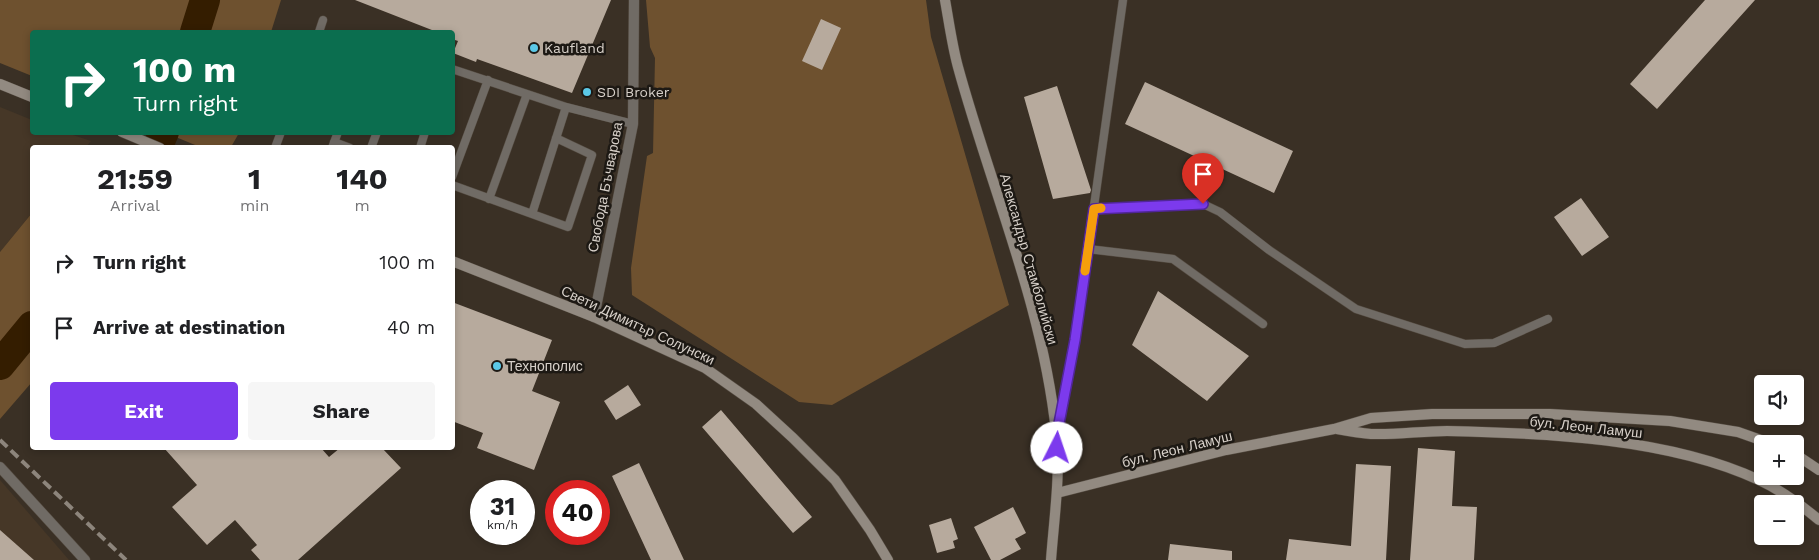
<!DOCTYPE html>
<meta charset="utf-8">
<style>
:root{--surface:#fff;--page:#f6f6f6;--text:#202124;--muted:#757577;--accent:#7c3aed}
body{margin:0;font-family:"Work Sans",sans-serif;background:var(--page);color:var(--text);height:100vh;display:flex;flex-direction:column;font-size:19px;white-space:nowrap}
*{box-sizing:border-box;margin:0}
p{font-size:16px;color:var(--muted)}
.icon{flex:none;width:28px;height:28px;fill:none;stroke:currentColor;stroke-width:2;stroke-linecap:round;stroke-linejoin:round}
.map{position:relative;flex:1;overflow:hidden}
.sheet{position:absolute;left:30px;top:145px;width:425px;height:305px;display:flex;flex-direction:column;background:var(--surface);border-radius:5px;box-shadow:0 2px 8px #0003}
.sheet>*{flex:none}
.banner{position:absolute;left:30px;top:30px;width:425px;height:105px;border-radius:5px;box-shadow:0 2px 8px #0003;background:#0b6e4f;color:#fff;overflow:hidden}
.controls{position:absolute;left:1754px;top:375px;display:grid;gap:10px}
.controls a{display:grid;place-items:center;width:50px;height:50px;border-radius:5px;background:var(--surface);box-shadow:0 2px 8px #0003;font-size:25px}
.speed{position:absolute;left:470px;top:480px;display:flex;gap:10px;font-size:25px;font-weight:700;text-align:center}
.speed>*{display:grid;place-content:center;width:65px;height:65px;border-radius:50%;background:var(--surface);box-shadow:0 2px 8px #0003;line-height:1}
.speed small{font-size:12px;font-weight:400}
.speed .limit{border:8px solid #d22;background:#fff;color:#111}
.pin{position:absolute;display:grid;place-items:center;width:42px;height:42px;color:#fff;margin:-51px -21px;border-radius:50% 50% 50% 0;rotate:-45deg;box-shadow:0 0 5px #0007}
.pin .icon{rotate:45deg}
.me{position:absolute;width:55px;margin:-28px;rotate:4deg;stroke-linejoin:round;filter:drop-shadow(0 0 4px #0008)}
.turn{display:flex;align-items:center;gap:18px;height:105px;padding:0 20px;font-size:22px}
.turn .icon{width:65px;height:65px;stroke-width:2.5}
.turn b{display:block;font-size:35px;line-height:42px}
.eta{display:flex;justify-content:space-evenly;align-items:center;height:85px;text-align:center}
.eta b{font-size:30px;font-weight:700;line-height:35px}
.primary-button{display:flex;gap:10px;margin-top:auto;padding:10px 20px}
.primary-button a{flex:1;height:58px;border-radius:5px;background:var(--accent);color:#fff;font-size:20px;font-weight:700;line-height:58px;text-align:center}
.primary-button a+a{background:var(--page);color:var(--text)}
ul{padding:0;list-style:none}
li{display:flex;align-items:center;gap:15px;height:65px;padding:0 20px}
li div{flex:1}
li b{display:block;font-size:19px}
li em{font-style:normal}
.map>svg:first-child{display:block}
.built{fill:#463727}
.green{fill:#6e512f}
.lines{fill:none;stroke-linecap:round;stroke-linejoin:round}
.river{stroke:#341d00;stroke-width:30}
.building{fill:#b7aa9d}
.lane-casing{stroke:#564d43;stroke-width:9}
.street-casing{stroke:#564d43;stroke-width:11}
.secondary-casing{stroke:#564d43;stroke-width:11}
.lane{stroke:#706b65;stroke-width:8}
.street{stroke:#706b65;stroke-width:10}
.secondary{stroke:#928a81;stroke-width:10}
.rail{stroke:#8d857c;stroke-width:4;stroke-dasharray:10 5;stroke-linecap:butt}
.route-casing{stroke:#51269a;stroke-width:12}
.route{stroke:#7c3aed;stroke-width:9}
.slow{stroke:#f59e0b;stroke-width:9}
.poi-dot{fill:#5bc8e7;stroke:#1d1914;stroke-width:2}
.labels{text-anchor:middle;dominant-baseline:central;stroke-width:5;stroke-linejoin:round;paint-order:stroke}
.poi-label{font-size:14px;fill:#d7d0c9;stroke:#1d1914;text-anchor:start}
.street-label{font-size:14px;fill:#d7d0c9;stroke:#1d1914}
</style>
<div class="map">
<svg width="1819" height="560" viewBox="0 0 1819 560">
<rect width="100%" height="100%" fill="#3a3025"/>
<path class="built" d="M 0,107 L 32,120 L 32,132 L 67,133 L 91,141 L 86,147 L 32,148 L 32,213 L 0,252 Z
M 0,480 L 69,560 L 0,560 Z"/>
<path class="green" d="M 0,0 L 281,0 L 271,32 L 32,32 L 32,76 L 0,63 Z
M 646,0 L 926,0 L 931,37 L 1009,305 L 832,405 L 799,402 L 632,295 L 631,268 L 647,156 L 653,153 L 655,58 L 650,47 Z
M 166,133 L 239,132 L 239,133 L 231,147 L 200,147 Z
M 32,213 L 32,382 L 0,419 L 0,252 Z"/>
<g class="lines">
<path class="river" d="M 195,32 L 205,0
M 157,148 L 164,132
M 0,365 L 32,326"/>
</g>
<path class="building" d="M 355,0 L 611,0 L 572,93 L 477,59 L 476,62 L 453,53 L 458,41 L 452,39 L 452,32 L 437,32 Z
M 1705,0 L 1755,0 L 1657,109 L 1630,84 Z
M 821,19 L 841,28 L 822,70 L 802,61 Z
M 1145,82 L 1293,151 L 1274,193 L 1125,124 Z
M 1057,86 L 1091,190 L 1090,193 L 1053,199 L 1024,97 Z
M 1581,198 L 1609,237 L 1582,256 L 1554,217 Z
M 1158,291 L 1249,356 L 1207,401 L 1132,345 Z
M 452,302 L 552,340 L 532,391 L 560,402 L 534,470 L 477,448 L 483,433 L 452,421 Z
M 628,385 L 641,405 L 616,420 L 604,401 Z
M 721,410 L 812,517 L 793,533 L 702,427 Z
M 164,448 L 321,448 L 329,457 L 340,448 L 382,448 L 401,468 L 298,560 L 260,560 L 251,550 L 257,545 L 235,520 L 207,545 L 172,507 L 197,485 Z
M 1418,448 L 1455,451 L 1452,506 L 1477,507 L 1474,560 L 1410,560 Z
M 639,463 L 684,560 L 651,560 L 612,476 Z
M 1356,464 L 1391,466 L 1386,560 L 1286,560 L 1289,539 L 1351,546 Z
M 1013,507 L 1026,533 L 1015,539 L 1021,549 L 1000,560 L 991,560 L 974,527 Z
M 951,518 L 958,539 L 953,541 L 955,548 L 937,553 L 929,525 Z
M 0,530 L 34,560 L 0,560 Z
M 1170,544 L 1232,551 L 1232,560 L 1168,560 Z"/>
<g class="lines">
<g class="lane-casing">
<path id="lane" d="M 319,32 L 323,20
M 452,69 L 566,107 L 633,124
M 334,142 L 350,148
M 275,148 L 281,132
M 332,148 L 338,132
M 371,148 L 377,132
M 420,148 L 425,132
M 452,177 L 488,80
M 452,185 L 568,227 L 592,155 L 556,138
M 489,199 L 527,94
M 1094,209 L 1203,204 L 1220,212 L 1269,250 L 1356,309 L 1465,344 L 1494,343 L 1548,319
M 532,214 L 566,107
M 1088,249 L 1173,259 L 1263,324
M 1058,429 L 1075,341 L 1123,0"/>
</g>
<g class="street-casing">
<path id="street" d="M 594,317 L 633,124 L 634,0
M 0,467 L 85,560"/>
</g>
<g class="secondary-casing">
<path id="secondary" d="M 945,0 C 949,22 952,45 958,67 C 991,188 1043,306 1056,432 C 1061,474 1054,518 1051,560
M 0,84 L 32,97
M 122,132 L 160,148
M 452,261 L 594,317 L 705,368 L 756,404 L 793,438 L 835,480 L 870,530 L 888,560
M 1337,429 C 1348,431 1360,433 1371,434 C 1396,435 1422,431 1447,431 C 1546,433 1669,438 1759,480 C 1781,490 1801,505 1819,520
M 1795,454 L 1819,470
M 1057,493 L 1226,450 L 1334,429 L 1371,418 L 1432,414 L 1550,414 L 1670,421 L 1738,432 L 1772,444"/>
</g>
<use href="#lane" class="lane"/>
<use href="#street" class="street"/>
<use href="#secondary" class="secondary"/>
<path class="rail" d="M 0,440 L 126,560"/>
</g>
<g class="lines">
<g class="route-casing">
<path id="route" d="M 1057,448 L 1057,434 L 1075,340 L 1094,209 L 1203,204"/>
</g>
<use href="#route" class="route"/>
<path class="slow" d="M 1085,271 L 1094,209 L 1101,208"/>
</g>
<g class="poi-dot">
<circle cx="534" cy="48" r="5"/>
<circle cx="587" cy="92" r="5"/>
<circle cx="497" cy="366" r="5"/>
</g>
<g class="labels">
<g class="poi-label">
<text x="544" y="48">Kaufland</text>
<text x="597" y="92">SDI Broker</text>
<text x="507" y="366">Технополис</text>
</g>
<g class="street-label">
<text transform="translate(605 187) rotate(-79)">Свобода Бъчварова</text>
<text transform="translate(1029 259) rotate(74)">Александър Стамболийски</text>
<text transform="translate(638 325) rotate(25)">Свети Димитър Солунски</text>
<text transform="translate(1586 427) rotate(6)">бул. Леон Ламуш</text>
<text transform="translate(1177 449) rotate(-14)">бул. Леон Ламуш</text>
</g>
</g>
</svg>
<div class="controls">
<a><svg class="icon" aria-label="sound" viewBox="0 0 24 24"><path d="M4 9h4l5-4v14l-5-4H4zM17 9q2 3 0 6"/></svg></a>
<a>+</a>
<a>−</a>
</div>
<div class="speed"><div>31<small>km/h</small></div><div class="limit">40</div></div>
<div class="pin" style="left:1203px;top:204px;background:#d93025"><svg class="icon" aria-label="arrive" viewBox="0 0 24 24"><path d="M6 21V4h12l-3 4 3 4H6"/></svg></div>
<svg class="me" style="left:1057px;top:448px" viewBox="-20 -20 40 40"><circle r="19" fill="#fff"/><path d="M0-13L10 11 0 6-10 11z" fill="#7c3aed"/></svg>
<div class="banner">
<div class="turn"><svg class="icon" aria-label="right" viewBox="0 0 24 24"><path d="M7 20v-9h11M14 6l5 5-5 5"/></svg><div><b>100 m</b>Turn right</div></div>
</div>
<section class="sheet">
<div class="eta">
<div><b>21:59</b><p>Arrival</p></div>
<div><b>1</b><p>min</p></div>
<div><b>140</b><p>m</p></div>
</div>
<ul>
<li><svg class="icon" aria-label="right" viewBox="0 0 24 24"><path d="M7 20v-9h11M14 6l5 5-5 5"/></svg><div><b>Turn right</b></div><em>100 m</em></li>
<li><svg class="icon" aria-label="arrive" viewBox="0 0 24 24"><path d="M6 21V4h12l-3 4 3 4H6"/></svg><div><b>Arrive at destination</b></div><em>40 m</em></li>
</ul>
<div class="primary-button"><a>Exit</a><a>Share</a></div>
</section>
</div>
